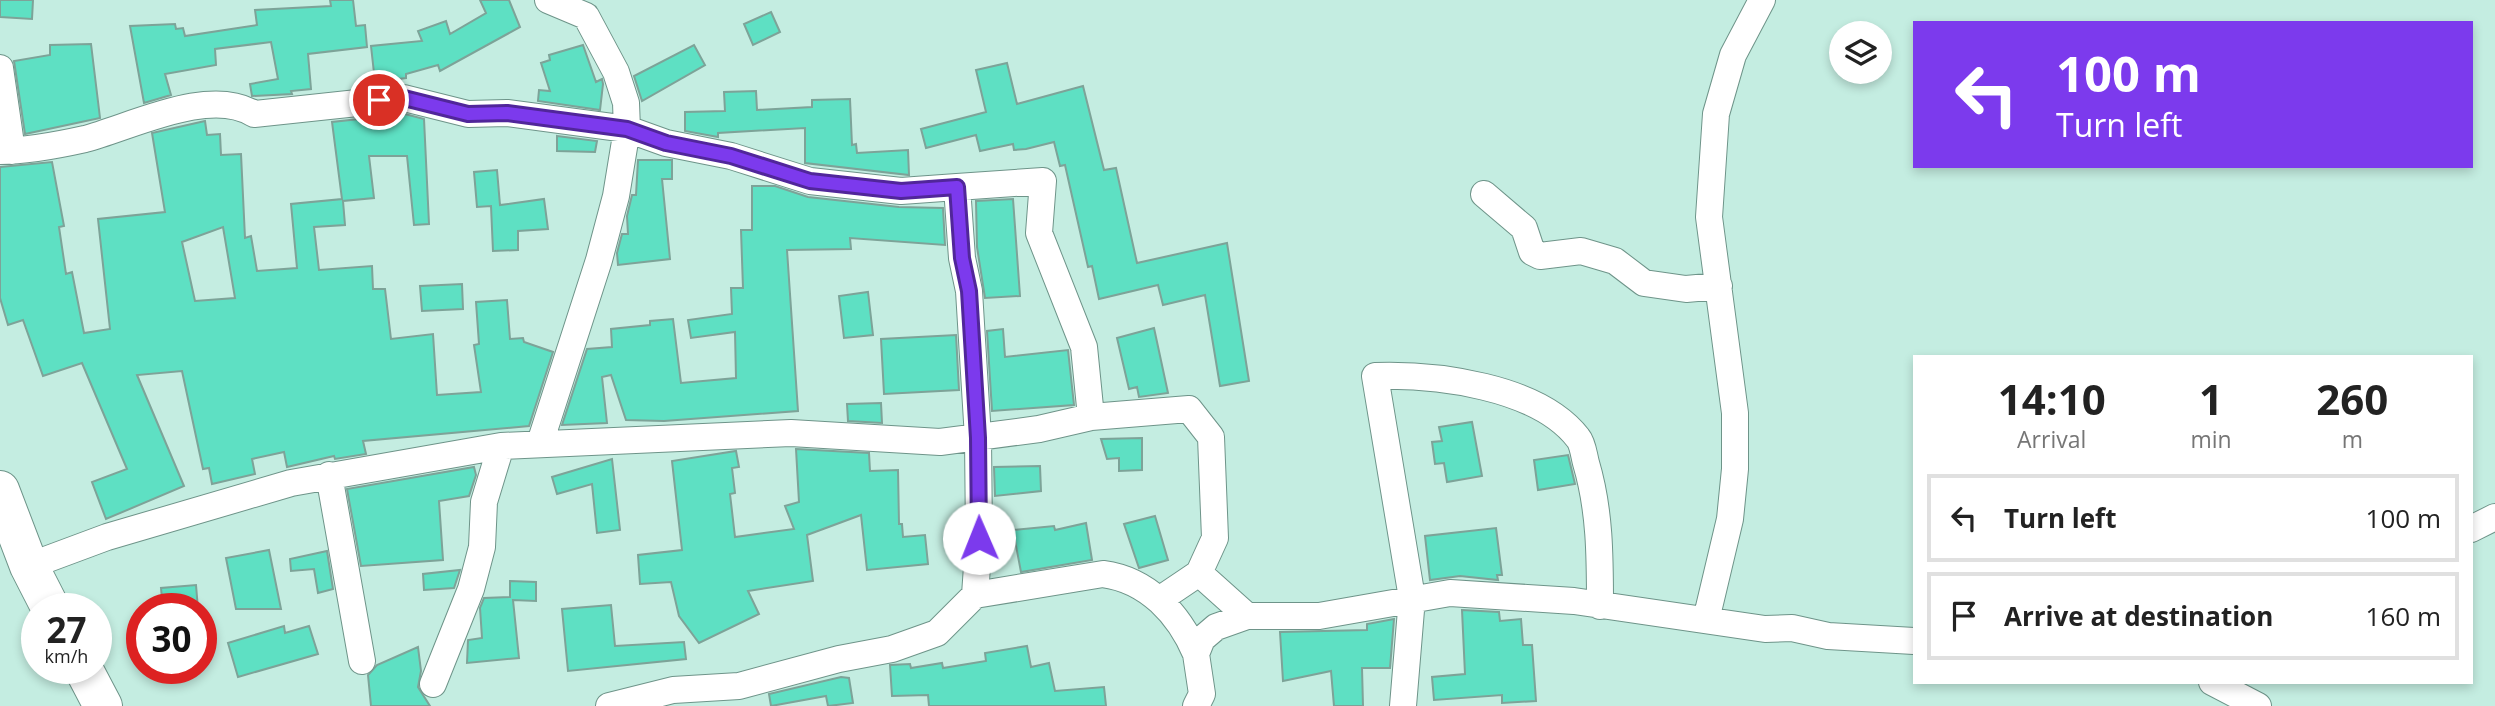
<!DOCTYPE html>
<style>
:root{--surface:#fff;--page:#f2f2f2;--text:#222;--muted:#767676;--line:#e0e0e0}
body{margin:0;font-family:"Open Sans",sans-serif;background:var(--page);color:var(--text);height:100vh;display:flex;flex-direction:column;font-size:26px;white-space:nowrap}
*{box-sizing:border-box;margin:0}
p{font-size:23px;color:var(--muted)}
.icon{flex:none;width:38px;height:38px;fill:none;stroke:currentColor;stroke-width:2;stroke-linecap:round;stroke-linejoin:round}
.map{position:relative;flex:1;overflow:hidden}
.sheet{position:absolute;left:1913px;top:355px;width:560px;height:329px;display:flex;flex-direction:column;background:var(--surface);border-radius:0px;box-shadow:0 4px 10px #0003}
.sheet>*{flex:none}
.hud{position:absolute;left:1913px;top:21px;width:560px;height:147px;border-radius:0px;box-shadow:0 4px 10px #0003;background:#7c3aed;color:#fff;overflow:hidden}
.controls{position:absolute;left:1829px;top:21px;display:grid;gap:14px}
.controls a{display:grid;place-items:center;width:63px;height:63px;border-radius:50%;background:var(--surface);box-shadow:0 4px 10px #0003;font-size:35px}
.speed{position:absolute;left:21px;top:593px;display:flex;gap:14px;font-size:35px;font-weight:700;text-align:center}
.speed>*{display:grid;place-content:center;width:91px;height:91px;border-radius:50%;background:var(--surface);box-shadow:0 4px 10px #0003;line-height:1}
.speed small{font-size:18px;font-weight:400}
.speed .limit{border:10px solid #d22;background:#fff;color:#111}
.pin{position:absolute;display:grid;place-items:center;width:60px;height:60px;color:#fff;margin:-30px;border:4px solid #fff;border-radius:50%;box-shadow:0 2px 7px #0007}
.me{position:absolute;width:77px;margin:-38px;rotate:359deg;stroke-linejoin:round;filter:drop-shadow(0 0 5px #0008)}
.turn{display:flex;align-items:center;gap:24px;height:147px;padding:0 28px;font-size:32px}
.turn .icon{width:91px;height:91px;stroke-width:2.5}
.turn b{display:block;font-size:49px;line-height:60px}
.eta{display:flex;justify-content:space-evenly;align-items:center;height:119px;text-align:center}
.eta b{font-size:42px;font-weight:700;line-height:49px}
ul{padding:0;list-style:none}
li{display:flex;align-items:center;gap:21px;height:88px;margin:0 14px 10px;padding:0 14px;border:4px solid var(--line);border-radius:0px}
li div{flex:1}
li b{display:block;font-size:26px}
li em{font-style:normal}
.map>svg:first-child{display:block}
.building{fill:#5ee0c3;stroke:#7da398;stroke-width:2;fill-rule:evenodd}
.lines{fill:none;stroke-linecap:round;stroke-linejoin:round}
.minor-casing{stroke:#6e9489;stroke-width:28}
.highway-casing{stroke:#6e9489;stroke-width:40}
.minor{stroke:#fff;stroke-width:26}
.highway{stroke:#fff;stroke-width:38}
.route-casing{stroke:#51269a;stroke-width:18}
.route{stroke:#7c3aed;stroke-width:12}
</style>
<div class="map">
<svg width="2495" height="706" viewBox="0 0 2495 706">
<rect width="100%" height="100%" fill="#c4ede1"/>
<path class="building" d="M 0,0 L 33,0 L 32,19 L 0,17 Z
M 330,0 L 353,0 L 356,26 L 365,25 L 367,47 L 308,54 L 311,89 L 291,91 L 292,94 L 252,96 L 250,84 L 278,79 L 271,42 L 215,49 L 216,65 L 165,74 L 171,95 L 144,103 L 130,26 L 175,24 L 176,29 L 183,28 L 185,36 L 257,25 L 255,10 L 331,6 Z
M 480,0 L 509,0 L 520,27 L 440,71 L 438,65 L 406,74 L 406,78 L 375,82 L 371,46 L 422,41 L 418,31 L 446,21 L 450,34 L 486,13 Z
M 771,12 L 780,32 L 753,45 L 744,24 Z
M 91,44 L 100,118 L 25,134 L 14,61 L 50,55 L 50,45 Z
M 583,45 L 596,82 L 602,79 L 603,84 L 600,110 L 538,101 L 539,90 L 550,91 L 541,63 L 550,60 L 549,55 Z
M 694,45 L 705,65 L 642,101 L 634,76 Z
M 1007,63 L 1017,104 L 1083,86 L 1104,170 L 1116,168 L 1137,263 L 1227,243 L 1249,381 L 1220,386 L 1205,295 L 1163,305 L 1158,285 L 1099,299 L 1092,266 L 1088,267 L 1065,165 L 1060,166 L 1054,142 L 1026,149 L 1014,150 L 1013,144 L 980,151 L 976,135 L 926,148 L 921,129 L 986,112 L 976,70 Z
M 756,91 L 757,110 L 812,107 L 812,100 L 850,99 L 852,145 L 856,144 L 857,153 L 908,150 L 909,175 L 805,163 L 805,128 L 718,133 L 718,137 L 685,131 L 685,112 L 725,111 L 724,92 Z
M 405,114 L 424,119 L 429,224 L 414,225 L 407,156 L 369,156 L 374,198 L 343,201 L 345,225 L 314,227 L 319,270 L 372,266 L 373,289 L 385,289 L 391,339 L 433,334 L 437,395 L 481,392 L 474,345 L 479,344 L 476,302 L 507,300 L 510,339 L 523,338 L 524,342 L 553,352 L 529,426 L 363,441 L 366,454 L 335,459 L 334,456 L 287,467 L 284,452 L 252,459 L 255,474 L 212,484 L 209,468 L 203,469 L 182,371 L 137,375 L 184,486 L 106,519 L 92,482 L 127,469 L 82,363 L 43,376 L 23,320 L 8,325 L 0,298 L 0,167 L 52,162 L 64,226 L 59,227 L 66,274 L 72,272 L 84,333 L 110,329 L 98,219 L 165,212 L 152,133 L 205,121 L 207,135 L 220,134 L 221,155 L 241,154 L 245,238 L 251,236 L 257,271 L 297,268 L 291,204 L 342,199 L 332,122 ZM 223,227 L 235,298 L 195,301 L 182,242 Z
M 557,136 L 597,141 L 595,152 L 557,151 Z
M 638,160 L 672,160 L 672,179 L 662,179 L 670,259 L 618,265 L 617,253 L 622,234 L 628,234 L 627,216 L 632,195 L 636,195 Z
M 497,170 L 500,205 L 544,199 L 548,229 L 518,231 L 518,250 L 493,251 L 491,206 L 477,207 L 474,172 Z
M 752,186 L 775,186 L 808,197 L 899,207 L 943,208 L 945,245 L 850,238 L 851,249 L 787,250 L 798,411 L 664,421 L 626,420 L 611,375 L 602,377 L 607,423 L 562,425 L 587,349 L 612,347 L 611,329 L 650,325 L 650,321 L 673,319 L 681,383 L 736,378 L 735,332 L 691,338 L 688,320 L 732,314 L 731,288 L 743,288 L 741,230 L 752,230 Z
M 1013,199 L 1020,296 L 985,298 L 977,247 L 976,201 Z
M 462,284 L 463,309 L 422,311 L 420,286 Z
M 868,292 L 873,335 L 844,338 L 839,296 Z
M 1154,328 L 1168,393 L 1139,397 L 1137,387 L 1129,389 L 1117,338 Z
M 1003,329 L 1005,357 L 1068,350 L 1074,405 L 992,411 L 987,331 Z
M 956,335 L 959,390 L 884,394 L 881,339 Z
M 881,403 L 882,423 L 848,421 L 847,404 Z
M 1472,422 L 1482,476 L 1447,482 L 1444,463 L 1435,464 L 1432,442 L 1442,441 L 1439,427 Z
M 1142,438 L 1142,470 L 1119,471 L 1119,458 L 1107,459 L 1101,439 Z
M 796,449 L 869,453 L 870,471 L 898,470 L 899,524 L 902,524 L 903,537 L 925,535 L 928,564 L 867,570 L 861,515 L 807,535 L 813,581 L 748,591 L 759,614 L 699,643 L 679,616 L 671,582 L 640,584 L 638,555 L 682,550 L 672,461 L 736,451 L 739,467 L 732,468 L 735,493 L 730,494 L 735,537 L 794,529 L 785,506 L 799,502 Z
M 1568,455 L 1575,484 L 1538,490 L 1534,460 Z
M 612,459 L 620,530 L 597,533 L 592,484 L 557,494 L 552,477 Z
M 1040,466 L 1041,491 L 995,496 L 994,467 Z
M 474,467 L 476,475 L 469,496 L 439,501 L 443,560 L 361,566 L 347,489 Z
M 1155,516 L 1168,560 L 1139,568 L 1124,524 Z
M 1086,523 L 1092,560 L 1021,572 L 1013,530 L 1054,526 L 1055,530 Z
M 1496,528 L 1502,575 L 1497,575 L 1498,580 L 1460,576 L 1430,580 L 1425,536 Z
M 269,550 L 281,609 L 236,609 L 226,558 Z
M 327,551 L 333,589 L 318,593 L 314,569 L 291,571 L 290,559 Z
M 460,570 L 454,588 L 424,590 L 423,574 Z
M 510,581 L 536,582 L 536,601 L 513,600 L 519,658 L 467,663 L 468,640 L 482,638 L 480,608 L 484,598 L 510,597 Z
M 196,585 L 198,609 L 163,609 L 161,588 Z
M 611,605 L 615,646 L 684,642 L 686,659 L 568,671 L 562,609 Z
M 1462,610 L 1499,612 L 1500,621 L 1521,619 L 1523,645 L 1532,645 L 1536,701 L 1502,703 L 1502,695 L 1434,700 L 1432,677 L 1465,674 Z
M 1394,619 L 1390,668 L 1362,668 L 1363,706 L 1334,706 L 1331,671 L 1283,681 L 1280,632 L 1367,630 L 1367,624 Z
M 284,626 L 285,633 L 309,626 L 318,654 L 238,677 L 228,643 Z
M 1027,646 L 1031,667 L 1049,663 L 1055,691 L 1104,687 L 1106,706 L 929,706 L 928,695 L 892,696 L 890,665 L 910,664 L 911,668 L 942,663 L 943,668 L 986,661 L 985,653 Z
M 418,647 L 421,671 L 418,687 L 430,706 L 371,706 L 368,675 L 377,665 Z
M 841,677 L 849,678 L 853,703 L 828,706 L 826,696 L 771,706 L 769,694 Z"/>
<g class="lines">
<g class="minor-casing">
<path id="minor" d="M 0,68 L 12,151
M 0,151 C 27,151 58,145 85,139 C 131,127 210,86 254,114 L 404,98 L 468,114 L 507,113 L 627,129 L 666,143 L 731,156 L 810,181 L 901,191 L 957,187
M 1484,194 L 1524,228 L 1532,252 L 1540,256 L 1581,251 L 1615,261 L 1644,283 L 1686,289 L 1719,286
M 540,443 L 599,260 L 616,196 L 627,129 L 626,103 L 616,72 L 586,16 L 548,0
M 329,475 L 362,661
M 2471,529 L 2495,517
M 29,566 L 107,537 L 291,483 L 501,446 L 791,433 L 940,442 L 1039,429 L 1091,417 L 1189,409 L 1211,437 L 1215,538 L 1199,573 L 1159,600
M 1199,573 L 1247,616
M 975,595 L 979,538 L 978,438 L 969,291 L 962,258 L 957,187 L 1043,181 L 1039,233 L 1084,347 L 1091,417
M 1706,620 L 1730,519 L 1735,469 L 1735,413 L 1709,217 L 1716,114 L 1733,55 L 1762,0
M 2212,682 L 2258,706
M 433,684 L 471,589 L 482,547 L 484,502 L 501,446
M 609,706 L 673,690 L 739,686 L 839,659 L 892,649 L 937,633 L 975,595 L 1103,574 C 1148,580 1179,614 1196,654
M 1196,706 L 1202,694 L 1196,654 L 1202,639 L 1216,627 L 1247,616 L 1319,616 L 1450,593 L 1574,601 L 1765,629 L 1792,628 L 1828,636 L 1914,641
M 1403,706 L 1412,598 L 1375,376 C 1435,374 1538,386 1578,438 C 1583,444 1584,456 1586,463 C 1600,510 1600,557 1600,606"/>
</g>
<g class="highway-casing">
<path id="highway" d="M 0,490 L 29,566 L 51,609
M 83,668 L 103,706"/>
</g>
<use href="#minor" class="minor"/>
<use href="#highway" class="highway"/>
</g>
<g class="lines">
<g class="route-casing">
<path id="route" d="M 379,100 L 404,98 L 468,114 L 507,113 L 627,129 L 666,143 L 731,156 L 810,181 L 901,191 L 957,187 L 962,258 L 969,291 L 978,438 L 979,538"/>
</g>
<use href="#route" class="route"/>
</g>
</svg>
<div class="controls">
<a><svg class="icon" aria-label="layers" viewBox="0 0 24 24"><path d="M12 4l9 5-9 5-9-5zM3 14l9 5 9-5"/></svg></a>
</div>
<div class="speed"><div>27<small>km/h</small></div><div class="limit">30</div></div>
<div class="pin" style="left:379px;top:100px;background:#d93025"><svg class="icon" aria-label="arrive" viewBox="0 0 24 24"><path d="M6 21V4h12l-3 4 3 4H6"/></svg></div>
<svg class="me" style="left:979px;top:538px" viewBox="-20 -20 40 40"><circle r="19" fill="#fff"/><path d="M0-13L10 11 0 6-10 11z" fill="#7c3aed"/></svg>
<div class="hud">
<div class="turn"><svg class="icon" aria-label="left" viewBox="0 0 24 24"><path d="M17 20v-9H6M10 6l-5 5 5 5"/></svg><div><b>100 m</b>Turn left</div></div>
</div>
<section class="sheet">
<div class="eta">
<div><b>14:10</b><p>Arrival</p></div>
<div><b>1</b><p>min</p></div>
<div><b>260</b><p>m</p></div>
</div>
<ul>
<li><svg class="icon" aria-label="left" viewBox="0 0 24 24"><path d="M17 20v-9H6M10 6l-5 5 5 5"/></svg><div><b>Turn left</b></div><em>100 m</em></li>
<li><svg class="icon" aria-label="arrive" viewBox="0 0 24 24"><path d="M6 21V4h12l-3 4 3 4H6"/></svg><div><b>Arrive at destination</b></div><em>160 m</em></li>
</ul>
</section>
</div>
